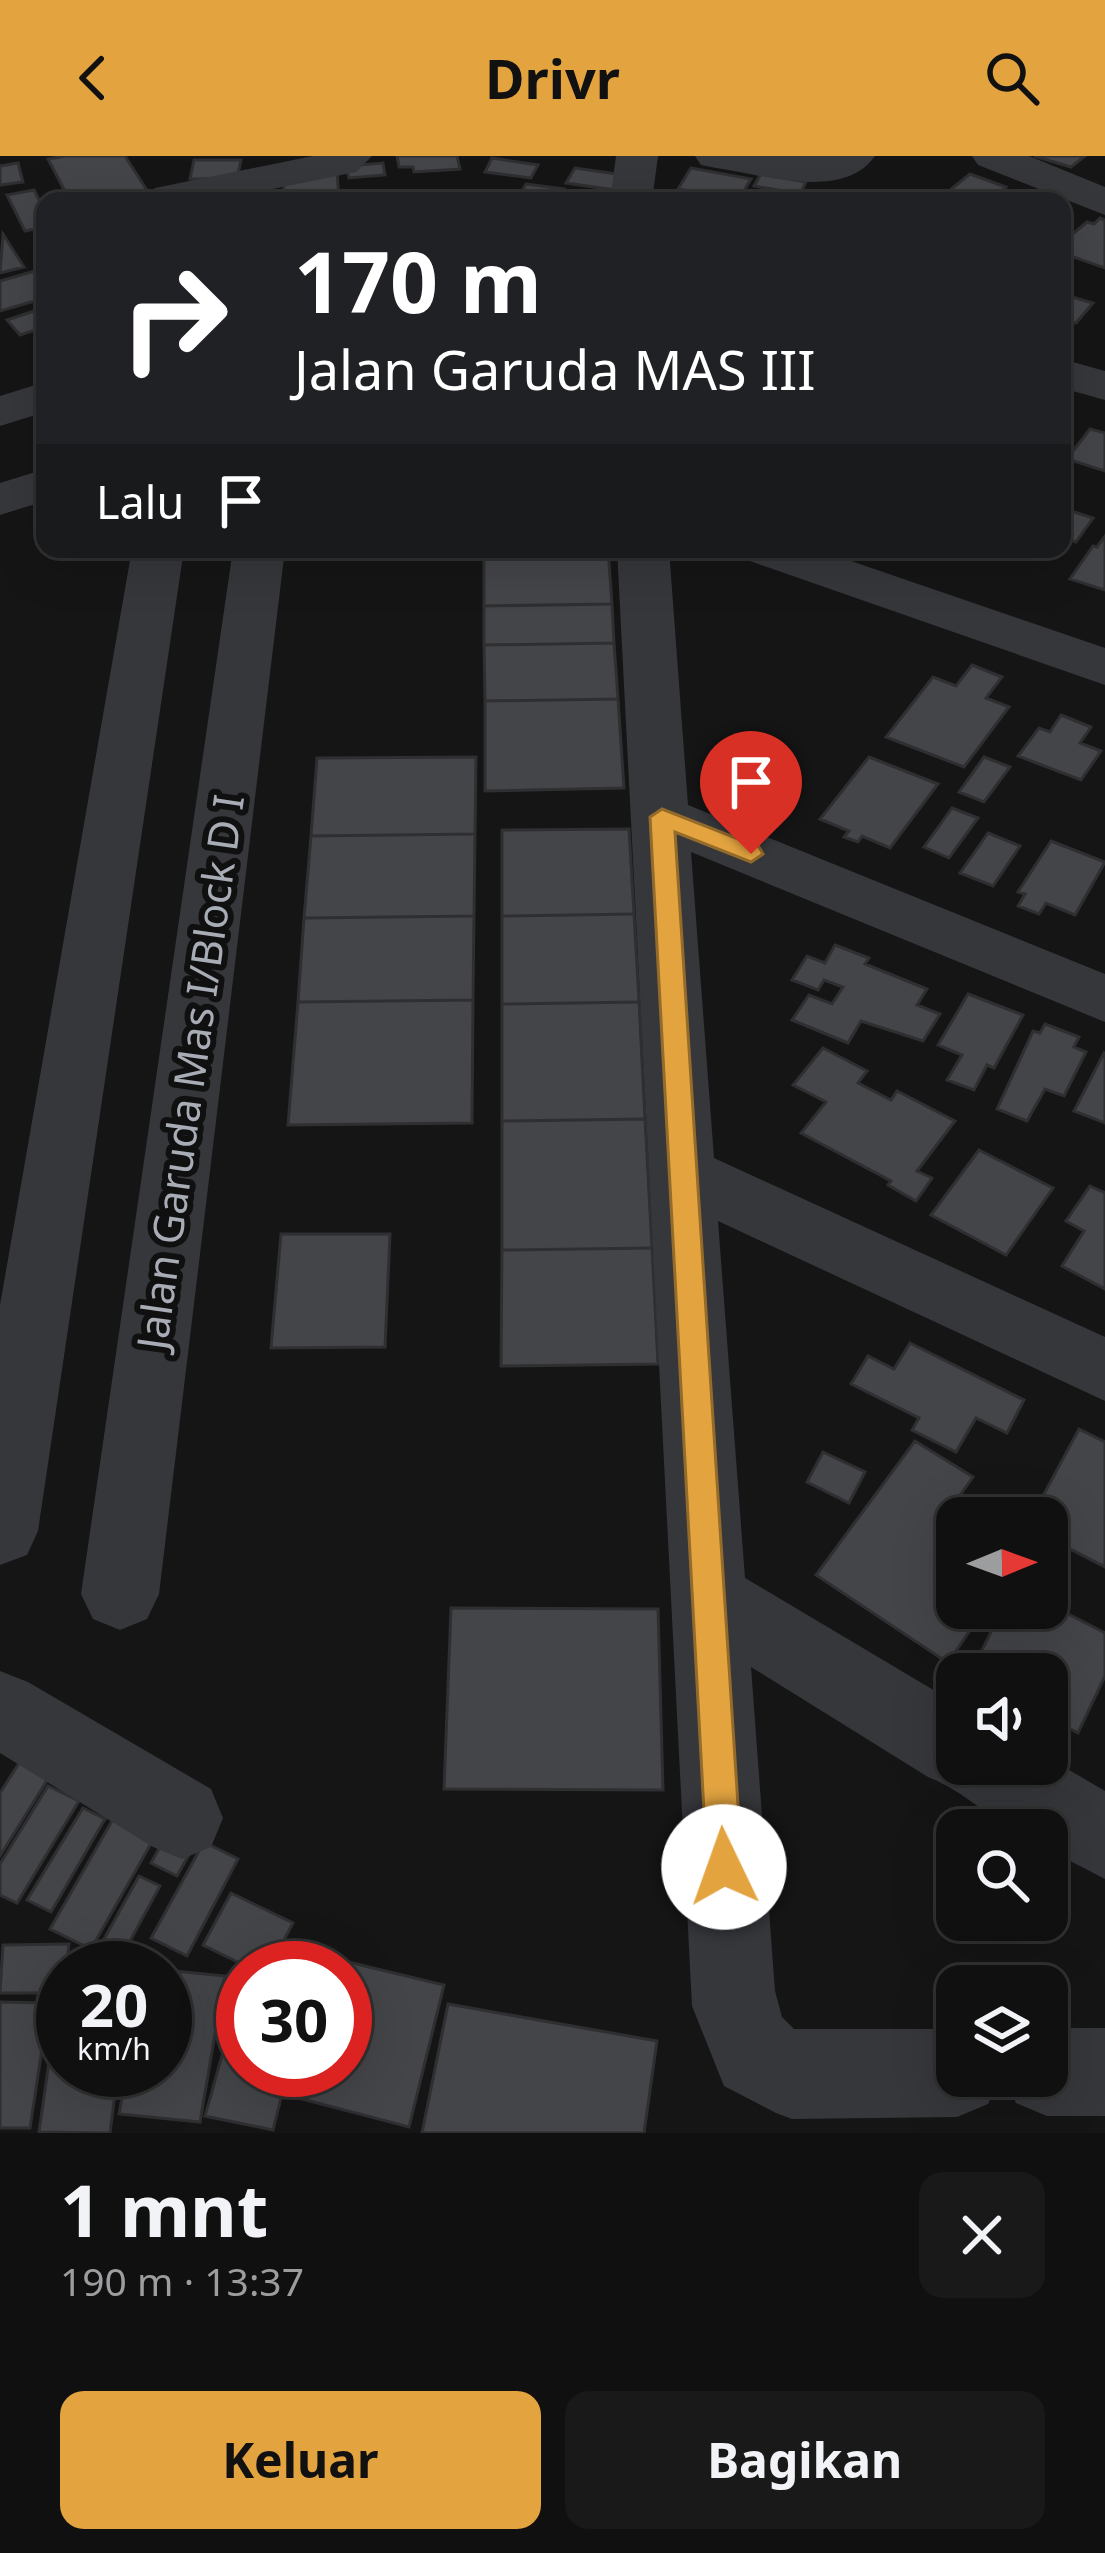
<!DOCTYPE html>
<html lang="id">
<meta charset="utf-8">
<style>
:root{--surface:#101010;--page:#191919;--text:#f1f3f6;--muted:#9c9d9f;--line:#303030;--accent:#e3a440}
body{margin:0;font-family:"Noto Sans",sans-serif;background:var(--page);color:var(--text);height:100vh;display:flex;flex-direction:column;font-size:45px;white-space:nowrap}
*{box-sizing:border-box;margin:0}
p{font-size:39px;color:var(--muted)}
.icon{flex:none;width:66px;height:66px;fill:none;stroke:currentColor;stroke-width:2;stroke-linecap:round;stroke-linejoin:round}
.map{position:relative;height:1977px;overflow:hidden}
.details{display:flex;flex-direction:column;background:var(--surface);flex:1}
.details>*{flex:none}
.banner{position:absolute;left:36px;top:36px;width:1035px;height:366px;border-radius:24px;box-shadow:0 12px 48px #0002,0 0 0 3px var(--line);background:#202124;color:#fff;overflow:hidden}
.needle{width:78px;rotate:89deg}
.fabs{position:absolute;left:936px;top:1341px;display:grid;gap:24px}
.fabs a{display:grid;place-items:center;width:132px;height:132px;border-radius:24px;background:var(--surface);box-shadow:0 12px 48px #0002,0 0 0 3px var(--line);font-size:60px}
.speed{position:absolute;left:36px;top:1785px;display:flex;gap:24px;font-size:60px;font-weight:700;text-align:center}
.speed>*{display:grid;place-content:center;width:156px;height:156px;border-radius:50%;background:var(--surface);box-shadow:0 12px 48px #0002,0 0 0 3px var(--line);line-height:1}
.speed small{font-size:30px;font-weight:400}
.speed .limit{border:18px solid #d22;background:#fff;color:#111}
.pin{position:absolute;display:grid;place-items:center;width:102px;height:102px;color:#fff;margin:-123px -51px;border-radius:50% 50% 50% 0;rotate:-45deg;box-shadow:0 0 12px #0007}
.pin .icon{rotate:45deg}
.me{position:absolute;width:132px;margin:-66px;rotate:357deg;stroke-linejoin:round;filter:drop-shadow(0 0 9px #0008)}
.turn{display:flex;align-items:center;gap:42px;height:252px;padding:0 60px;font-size:54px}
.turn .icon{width:156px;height:156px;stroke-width:2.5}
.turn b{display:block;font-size:84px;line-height:102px}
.then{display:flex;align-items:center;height:114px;padding:0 60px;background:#0003;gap:24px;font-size:45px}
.round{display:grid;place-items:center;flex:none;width:126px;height:126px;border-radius:24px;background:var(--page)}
.overview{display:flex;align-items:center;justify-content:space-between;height:204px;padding:0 60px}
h1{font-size:72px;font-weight:700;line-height:90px}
.primary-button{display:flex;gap:24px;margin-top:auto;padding:24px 60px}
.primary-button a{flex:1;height:138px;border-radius:24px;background:var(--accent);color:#111;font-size:48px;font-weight:700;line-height:138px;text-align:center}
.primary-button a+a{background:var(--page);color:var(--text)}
header{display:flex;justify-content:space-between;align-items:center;height:156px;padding:0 60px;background:var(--accent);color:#111;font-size:54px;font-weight:700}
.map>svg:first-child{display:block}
.building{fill:#444549;stroke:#2f2f32;stroke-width:3}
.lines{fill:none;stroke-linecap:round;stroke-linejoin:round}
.minor{fill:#36373b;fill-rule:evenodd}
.route{fill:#e3a440;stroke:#946b2a;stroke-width:3}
.labels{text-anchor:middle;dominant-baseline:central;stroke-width:12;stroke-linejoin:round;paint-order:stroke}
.street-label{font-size:42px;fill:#a7acb5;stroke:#101011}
</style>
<header><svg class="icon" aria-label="back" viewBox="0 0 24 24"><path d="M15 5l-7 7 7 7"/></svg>Drivr<svg class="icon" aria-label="search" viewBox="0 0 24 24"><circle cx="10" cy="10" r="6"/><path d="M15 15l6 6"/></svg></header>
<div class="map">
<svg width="1105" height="1977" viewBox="0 0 1105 1977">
<rect width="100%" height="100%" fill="#151516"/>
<path class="building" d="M 65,0 L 125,0 L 150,39 L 124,45 L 70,45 L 48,3 Z
M 397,0 L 457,0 L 460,13 L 414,16 L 413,11 L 399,11 Z
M 1034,0 L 1085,0 L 1071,11 Z
M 492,2 L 538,9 L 531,22 L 485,16 Z
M 194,4 L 241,4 L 237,23 L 190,23 Z
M 18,7 L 23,26 L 0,29 L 0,10 Z
M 383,7 L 385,19 L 349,22 L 346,10 Z
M 575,12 L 623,19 L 615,34 L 566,27 Z
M 691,12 L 751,23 L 739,43 L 678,33 Z
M 337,16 L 339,42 L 282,44 L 285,19 Z
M 761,18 L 806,26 L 800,38 L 754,30 Z
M 970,18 L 1006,31 L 989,45 L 950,34 Z
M 526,28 L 564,33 L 557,45 L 516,45 Z
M 34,34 L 45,56 L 45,71 L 25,75 L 7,39 Z
M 1100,62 L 1105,64 L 1105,112 L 1062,97 L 1062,87 L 1087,66 L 1094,68 Z
M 3,78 L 24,111 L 0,117 Z
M 45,112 L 45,142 L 0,155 L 0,125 Z
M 1062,138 L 1093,147 L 1076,167 L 1062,163 Z
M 43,152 L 45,171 L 20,179 L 7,164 Z
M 1090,273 L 1105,277 L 1105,315 L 1067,303 Z
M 1062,352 L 1093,362 L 1076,386 L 1062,381 Z
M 1105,380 L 1105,434 L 1070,423 L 1093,390 L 1097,391 Z
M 484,393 L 608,393 L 612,448 L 484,450 Z
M 612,448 L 614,487 L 484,489 L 484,450 Z
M 614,487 L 618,543 L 485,545 L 484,489 Z
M 972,509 L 1002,521 L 986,542 L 1009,551 L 964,611 L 886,581 L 933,521 L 956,530 Z
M 618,543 L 624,632 L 485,635 L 485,545 Z
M 1061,559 L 1091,571 L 1080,587 L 1101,595 L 1081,624 L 1018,600 L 1039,572 L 1050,576 Z
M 476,601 L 475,678 L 311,680 L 317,602 Z
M 869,601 L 938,628 L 890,692 L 862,680 L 858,686 L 844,681 L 849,675 L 820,663 Z
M 984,601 L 1010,611 L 984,646 L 959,636 Z
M 952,652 L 978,662 L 949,702 L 924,691 Z
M 629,673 L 634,758 L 502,760 L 502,674 Z
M 988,677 L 1020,690 L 993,730 L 960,717 Z
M 475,678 L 474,760 L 304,762 L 311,680 Z
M 1051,685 L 1105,706 L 1075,759 L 1046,747 L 1039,758 L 1018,750 L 1025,738 L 1018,736 Z
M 634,758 L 639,846 L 502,848 L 502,760 Z
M 474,760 L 473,844 L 298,846 L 304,762 Z
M 835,789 L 869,802 L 865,808 L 927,833 L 917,849 L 940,858 L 923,885 L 861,865 L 848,887 L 792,864 L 809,839 L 832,848 L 843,831 L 824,824 L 818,834 L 792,824 L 807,800 L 825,807 Z
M 968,838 L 1023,859 L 994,912 L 987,909 L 974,934 L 947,924 L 962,899 L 938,889 Z
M 473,844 L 472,967 L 288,969 L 298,846 Z
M 639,846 L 645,963 L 502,965 L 502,848 Z
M 1045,868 L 1079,881 L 1074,891 L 1086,896 L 1064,940 L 1045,933 L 1027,965 L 997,953 L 1033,875 L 1040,877 Z
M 823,892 L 867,915 L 858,927 L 891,944 L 897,935 L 955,965 L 917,1015 L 932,1022 L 916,1045 L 888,1029 L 891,1025 L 801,977 L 826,946 L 793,929 Z
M 1104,897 L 1105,898 L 1105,967 L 1074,955 Z
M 645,963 L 652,1092 L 502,1094 L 502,965 Z
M 979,994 L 1053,1032 L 1006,1099 L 931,1059 Z
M 1090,1030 L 1105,1037 L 1105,1133 L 1062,1110 L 1084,1075 L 1066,1065 Z
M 281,1078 L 390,1078 L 385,1191 L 271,1192 Z
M 652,1092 L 658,1208 L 501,1210 L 502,1094 Z
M 910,1187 L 1024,1244 L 1007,1277 L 976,1262 L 956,1296 L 912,1274 L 919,1262 L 851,1228 L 868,1200 L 894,1213 Z
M 1079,1273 L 1105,1286 L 1105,1411 L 1047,1381 L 1047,1362 L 1031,1362 Z
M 915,1285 L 973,1321 L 958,1342 L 991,1362 L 957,1362 L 957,1452 L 985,1452 L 948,1507 L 816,1419 Z
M 823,1296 L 865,1316 L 849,1347 L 807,1326 Z
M 1047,1447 L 1105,1477 L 1105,1520 L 1078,1577 L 1047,1560 L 1047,1518 L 970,1518 L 1003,1452 L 1047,1452 Z
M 451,1452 L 658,1453 L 663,1634 L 444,1633 Z
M 21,1604 L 51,1618 L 0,1700 L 0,1637 Z
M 48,1630 L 79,1645 L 17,1747 L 0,1739 L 0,1708 Z
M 124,1644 L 165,1663 L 91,1793 L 50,1773 Z
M 83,1652 L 105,1663 L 51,1756 L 27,1744 Z
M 173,1667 L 200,1679 L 177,1720 L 151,1707 Z
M 204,1686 L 238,1703 L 187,1800 L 151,1782 Z
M 139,1720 L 160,1730 L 124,1796 L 103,1785 Z
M 231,1737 L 293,1767 L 269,1812 L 250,1812 L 203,1789 Z
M 69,1788 L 63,1837 L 0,1837 L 3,1789 Z
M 288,1794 L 325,1812 L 279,1812 Z
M 336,1803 L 444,1829 L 409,1971 L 298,1942 L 306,1914 L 345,1914 L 345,1812 L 334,1812 Z
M 77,1806 L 133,1807 L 133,1812 L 76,1812 Z
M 165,1814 L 225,1820 L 200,1966 L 119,1958 L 127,1914 L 165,1914 Z
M 241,1831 L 243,1914 L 288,1914 L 273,1974 L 205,1960 Z
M 0,1846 L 49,1847 L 30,1972 L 0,1972 Z
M 448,1848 L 657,1885 L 644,1977 L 422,1977 Z
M 56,1856 L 63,1856 L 63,1914 L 118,1914 L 110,1977 L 39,1976 Z"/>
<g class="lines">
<path class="minor" d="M 313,0 L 372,0 L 356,16 L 214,45 L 151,45 L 149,41 L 155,32 Z
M 616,0 L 658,0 L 652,45 L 610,45 Z
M 695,0 L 875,0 C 843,46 761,18 716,12 L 701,9 Z
M 972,0 L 1029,0 L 1105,31 L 1105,59 L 978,9 Z
M 1062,203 L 1105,215 L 1105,244 L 1062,232 Z
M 45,226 L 45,256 L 0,270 L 0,240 Z
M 45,313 L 45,345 L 0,359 L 0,327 Z
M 132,393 L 184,393 L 38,1375 L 27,1399 L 0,1409 L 0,1149 Z
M 233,393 L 285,393 L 159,1438 L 147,1463 L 120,1474 L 93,1463 L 81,1438 Z
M 617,393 L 669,393 L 688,649 L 1105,818 L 1105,866 L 691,696 L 714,1002 L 1105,1181 L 1105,1245 L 718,1065 L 745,1422 L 957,1548 L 957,1608 L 1047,1608 L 1047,1601 L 1105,1635 L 1105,1723 L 1047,1693 L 1047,1674 C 991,1674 975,1639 928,1621 L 751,1511 L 775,1835 L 782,1861 L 794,1873 L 957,1873 L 957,1920 L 1000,1920 L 988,1948 L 957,1961 L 792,1963 L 776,1957 L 724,1930 L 692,1850 Z
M 739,393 L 816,393 L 1105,492 L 1105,529 L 747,404 Z
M 0,1515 L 28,1526 L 211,1633 L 223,1662 L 211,1691 L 182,1703 L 153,1691 L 0,1597 Z
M 1047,1872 L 1105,1872 L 1105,1960 L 1047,1960 L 1016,1947 L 1004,1920 L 1047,1920 Z"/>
</g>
<path class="route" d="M 662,653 L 759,691 L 763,698 L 751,706 L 675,676 L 742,1711 L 737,1723 L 724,1729 L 712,1723 L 707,1711 L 650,661 Z"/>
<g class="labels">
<g class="street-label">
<text transform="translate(189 916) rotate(-82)">Jalan Garuda Mas I/Block D I</text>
</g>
</g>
</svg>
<div class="fabs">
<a><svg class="needle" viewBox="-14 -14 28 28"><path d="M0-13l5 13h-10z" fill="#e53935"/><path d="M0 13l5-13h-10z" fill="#9c9d9f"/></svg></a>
<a><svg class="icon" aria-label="sound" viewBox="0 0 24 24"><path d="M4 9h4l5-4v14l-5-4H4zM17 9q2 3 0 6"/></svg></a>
<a><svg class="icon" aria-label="search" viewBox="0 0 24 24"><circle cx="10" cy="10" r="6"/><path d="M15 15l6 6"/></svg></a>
<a><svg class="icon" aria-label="layers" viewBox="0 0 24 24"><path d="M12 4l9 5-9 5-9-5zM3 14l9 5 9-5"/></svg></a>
</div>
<div class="speed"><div>20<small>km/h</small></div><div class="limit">30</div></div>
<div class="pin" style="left:751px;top:698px;background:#d93025"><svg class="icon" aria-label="arrive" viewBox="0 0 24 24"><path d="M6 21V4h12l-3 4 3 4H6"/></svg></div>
<svg class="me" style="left:724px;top:1711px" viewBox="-20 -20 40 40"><circle r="19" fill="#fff"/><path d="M0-13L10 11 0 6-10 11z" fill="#e3a440"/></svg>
<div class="banner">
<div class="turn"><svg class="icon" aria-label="right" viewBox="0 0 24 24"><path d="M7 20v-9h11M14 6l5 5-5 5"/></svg><div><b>170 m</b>Jalan Garuda MAS III</div></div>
<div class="then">Lalu<svg class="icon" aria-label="arrive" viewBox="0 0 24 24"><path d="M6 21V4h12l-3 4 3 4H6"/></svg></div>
</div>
</div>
<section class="details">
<div class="overview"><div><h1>1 mnt</h1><p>190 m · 13:37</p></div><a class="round"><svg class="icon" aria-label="close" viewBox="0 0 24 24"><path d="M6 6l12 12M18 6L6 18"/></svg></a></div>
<div class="primary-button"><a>Keluar</a><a>Bagikan</a></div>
</section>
